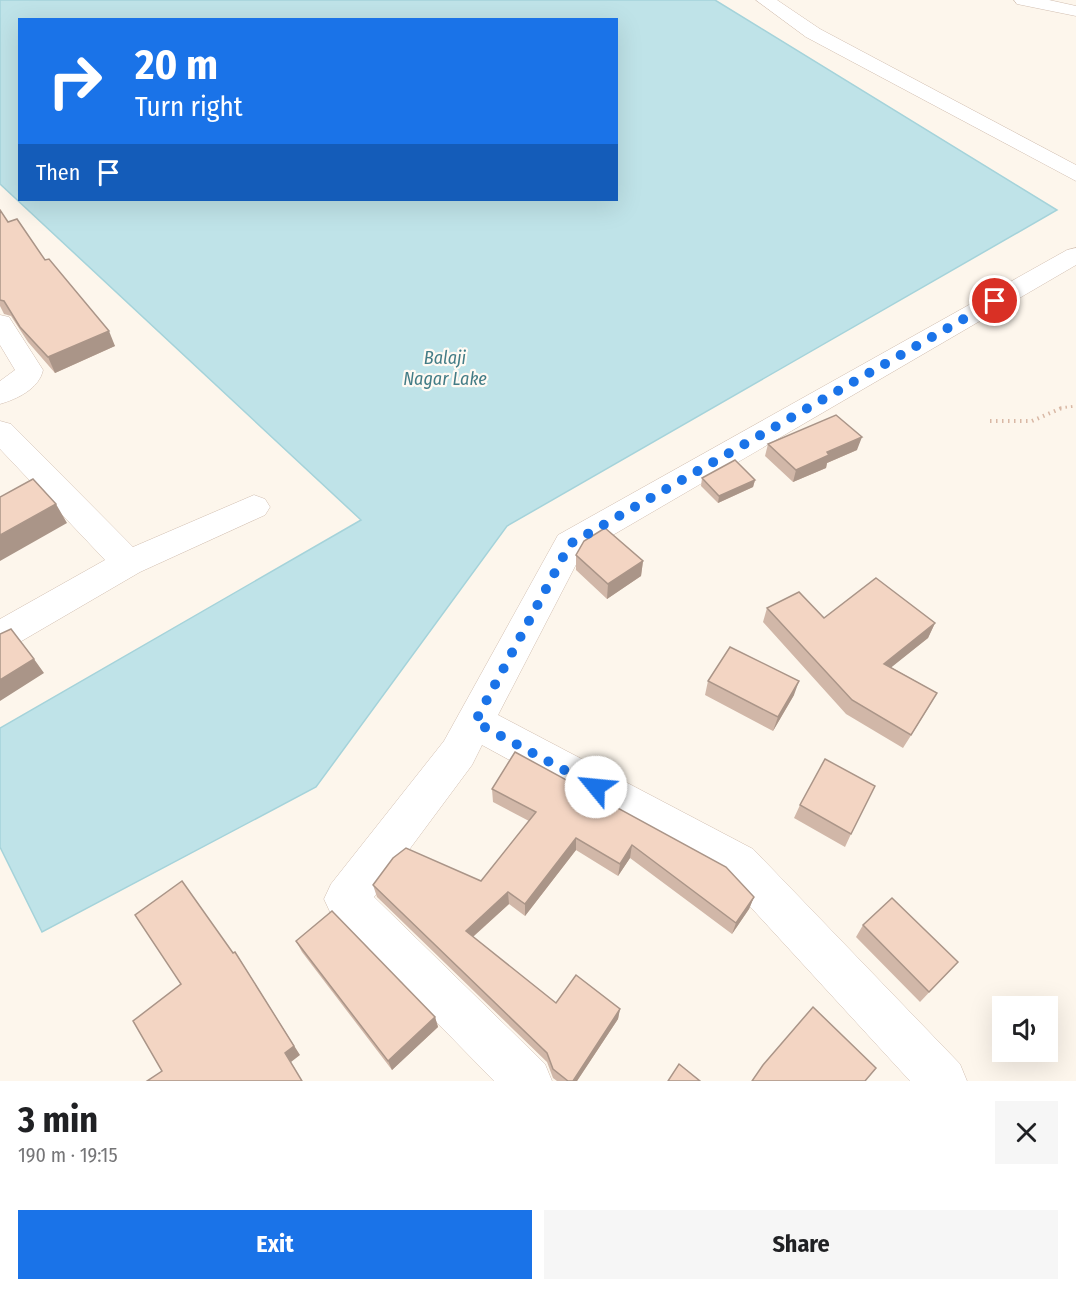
<!DOCTYPE html>
<meta charset="utf-8">
<style>
:root{--surface:#fff;--page:#f6f6f6;--text:#202124;--muted:#757577;--accent:#1a73e8}
body{margin:0;font-family:"Fira Sans Condensed",sans-serif;background:var(--page);color:var(--text);height:100vh;display:flex;flex-direction:column;font-size:22px;white-space:nowrap}
*{box-sizing:border-box;margin:0}
p{font-size:20px;color:var(--muted)}
.icon{flex:none;width:33px;height:33px;fill:none;stroke:currentColor;stroke-width:2;stroke-linecap:round;stroke-linejoin:round}
.map{position:relative;height:1081px;overflow:hidden}
.details{display:flex;flex-direction:column;background:var(--surface);flex:1}
.details>*{flex:none}
.top-card{position:absolute;left:18px;top:18px;width:600px;height:183px;border-radius:0px;box-shadow:0 6px 24px #0002;background:#1a73e8;color:#fff;overflow:hidden}
.tools{position:absolute;left:992px;top:996px;display:grid;gap:12px}
.tools a{display:grid;place-items:center;width:66px;height:66px;border-radius:0px;background:var(--surface);box-shadow:0 6px 24px #0002;font-size:30px}
.pin{position:absolute;display:grid;place-items:center;width:51px;height:51px;color:#fff;margin:-26px;border:3px solid #fff;border-radius:50%;box-shadow:0 2px 6px #0007}
.me{position:absolute;width:66px;margin:-33px;rotate:298deg;stroke-linejoin:round;filter:drop-shadow(0 0 4px #0008)}
.turn{display:flex;align-items:center;gap:21px;height:126px;padding:0 18px;font-size:27px}
.turn .icon{width:78px;height:78px;stroke-width:2.5}
.turn b{display:block;font-size:42px;line-height:51px}
.then{display:flex;align-items:center;height:57px;padding:0 18px;background:#0003;gap:12px;font-size:22px}
.round{display:grid;place-items:center;flex:none;width:63px;height:63px;border-radius:0px;background:var(--page)}
.headline{display:flex;align-items:center;justify-content:space-between;height:102px;padding:0 18px}
h1{font-size:36px;font-weight:700;line-height:45px}
.action{display:flex;gap:12px;margin-top:auto;padding:12px 18px}
.action a{flex:1;height:69px;border-radius:0px;background:var(--accent);color:#fff;font-size:24px;font-weight:700;line-height:69px;text-align:center}
.action a+a{background:var(--page);color:var(--text)}
.map>svg:first-child{display:block}
.water{fill:#bfe3e8;stroke:#a5d3da;stroke-width:1.5;fill-rule:evenodd}
.lines{fill:none;stroke-linecap:round;stroke-linejoin:round}
.minor-casing{stroke:#d1beb0;stroke-width:1}
.path-far1{stroke:#d9b8a5;stroke-width:3;stroke-dasharray:1.5 4;stroke-linecap:butt}
.path{stroke:#d9b8a5;stroke-width:4;stroke-dasharray:1.5 4.5;stroke-linecap:butt}
.minor{fill:#fff;fill-rule:evenodd}
.wall{fill:#d1b7a8}
.shaded-wall{fill:#aa9588}
.building{fill:#f3d5c3;stroke:#aa9588;stroke-width:1.5}
.route{stroke:#1a73e8;stroke-width:10;stroke-dasharray:0 18}
.labels{text-anchor:middle;dominant-baseline:central;stroke-width:4.5;stroke-linejoin:round;paint-order:stroke}
.water-label{font-size:18px;font-style:italic;fill:#437c86;stroke:#fffaf3}
</style>
<div class="map">
<svg width="1076" height="1081" viewBox="0 0 1076 1081">
<rect width="100%" height="100%" fill="#fdf6ec"/>
<path class="water" d="M 0,0 L 715,0 L 1057,210 L 507,526 L 316,787 L 42,932 L 0,847 L 0,728 L 361,520 L 0,184 ZM 20,20 L 616,20 L 616,200 L 20,200 Z"/>
<g class="lines">
<g class="minor-casing">
<path id="minor" d="M 756,0 L 777,0 L 820,29 L 1076,165 L 1076,181 L 806,37 Z
M 1014,0 L 1049,0 L 1076,6 L 1076,16 L 1017,4 Z
M 1076,248 L 1076,265 L 582,553 L 498,715 L 753,849 L 960,1064 L 967,1081 L 910,1081 L 723,877 L 482,745 L 472,765 L 374,897 L 545,1064 L 552,1081 L 494,1081 L 331,914 L 324,899 L 331,884 L 444,741 L 558,535 L 1067,250 Z
M 0,315 L 9,317 L 43,370 C 39,389 17,399 0,404 L 0,381 L 15,370 L 0,345 Z
M 0,421 L 11,424 L 133,547 L 254,495 L 265,499 L 270,507 L 265,515 L 140,572 L 13,646 L 0,651 L 0,619 L 105,560 L 0,449 Z"/>
</g>
<path class="path-far1" d="M 1060,408 L 1076,406"/>
<path class="path" d="M 990,421 L 1032,421 L 1064,407"/>
<use href="#minor" class="minor"/>
</g>
<path class="wall" d="M 0,210 L 8,222 L 45,260 L 115,346 L 55,373 L 28,342 L 11,316 L 4,314 L 0,306 Z
M 768,444 L 857,450 L 827,463 L 826,468 L 793,482 L 765,456 Z
M 702,478 L 755,480 L 753,487 L 718,503 L 701,486 Z
M 576,555 L 643,561 L 641,576 L 607,599 L 576,570 Z
M 767,608 L 824,618 L 935,623 L 928,638 L 891,667 L 937,693 L 929,707 L 903,748 L 846,714 L 763,622 Z
M 708,681 L 794,695 L 773,731 L 705,695 Z
M 515,752 L 754,897 L 749,909 L 732,934 L 630,858 L 618,876 L 576,850 L 525,916 L 509,904 L 473,937 L 556,1003 L 620,1009 L 618,1019 L 577,1081 L 557,1081 L 553,1078 L 547,1062 L 377,897 L 373,885 L 481,881 L 529,821 L 493,802 L 492,789 Z
M 800,805 L 851,834 L 845,847 L 794,818 Z
M 863,925 L 958,962 L 920,1002 L 856,937 Z
M 296,941 L 435,1017 L 438,1027 L 392,1070 L 302,952 Z"/>
<path class="shaded-wall" d="M 109,331 L 115,346 L 55,373 L 48,357 Z
M 862,437 L 857,450 L 827,463 L 826,468 L 793,482 L 796,470 L 827,452 Z
M 755,480 L 753,487 L 718,503 L 719,496 Z
M 56,504 L 67,523 L 0,561 L 0,535 Z
M 643,561 L 641,576 L 607,599 L 608,584 Z
M 935,623 L 928,638 L 878,678 L 884,664 Z
M 34,659 L 44,673 L 0,701 L 0,680 Z
M 799,681 L 794,695 L 773,731 L 778,717 Z
M 576,838 L 576,850 L 525,916 L 525,904 Z
M 632,845 L 630,858 L 618,876 L 620,864 Z
M 508,892 L 509,904 L 467,942 L 466,931 Z
M 754,897 L 749,909 L 732,934 L 736,923 Z
M 235,952 L 300,1055 L 291,1062 L 303,1081 L 285,1053 Z
M 620,1009 L 618,1019 L 577,1081 L 573,1081 Z
M 435,1017 L 438,1027 L 392,1070 L 388,1061 Z"/>
<path class="building" d="M 0,210 L 8,222 L 17,219 L 45,260 L 49,259 L 109,331 L 48,357 L 20,327 L 4,301 L 0,300 Z
M 836,415 L 862,437 L 827,452 L 829,455 L 796,470 L 768,444 Z
M 735,460 L 755,480 L 719,496 L 702,478 Z
M 33,479 L 56,504 L 0,535 L 0,497 Z
M 605,528 L 643,561 L 608,584 L 576,555 L 584,541 Z
M 876,578 L 935,623 L 884,664 L 937,693 L 911,735 L 852,700 L 767,608 L 799,592 L 824,618 Z
M 11,629 L 34,659 L 0,680 L 0,634 Z
M 730,647 L 799,681 L 778,717 L 708,681 Z
M 515,752 L 726,867 L 754,897 L 736,923 L 632,845 L 620,864 L 576,838 L 525,904 L 508,892 L 466,931 L 556,1003 L 576,975 L 620,1009 L 573,1081 L 568,1081 L 553,1069 L 547,1053 L 373,885 L 393,858 L 406,848 L 481,881 L 536,812 L 492,789 Z
M 825,759 L 875,786 L 851,834 L 800,805 Z
M 182,881 L 233,953 L 235,952 L 294,1046 L 285,1053 L 302,1081 L 147,1081 L 162,1071 L 133,1021 L 181,984 L 135,915 Z
M 892,898 L 958,962 L 929,992 L 863,925 Z
M 332,911 L 435,1017 L 388,1061 L 296,941 Z
M 813,1007 L 876,1068 L 865,1081 L 752,1081 L 763,1065 Z
M 679,1064 L 700,1081 L 668,1081 Z"/>
<g class="lines">
<path class="route" d="M 596,787 L 475,722 L 570,544 L 995,301"/>
</g>
<g class="labels">
<g class="water-label">
<text x="445" y="358">Balaji<tspan x="445" dy="21">Nagar Lake</tspan></text>
</g>
</g>
</svg>
<div class="tools">
<a><svg class="icon" aria-label="sound" viewBox="0 0 24 24"><path d="M4 9h4l5-4v14l-5-4H4zM17 9q2 3 0 6"/></svg></a>
</div>
<div class="pin" style="left:995px;top:301px;background:#d93025"><svg class="icon" aria-label="arrive" viewBox="0 0 24 24"><path d="M6 21V4h12l-3 4 3 4H6"/></svg></div>
<svg class="me" style="left:596px;top:787px" viewBox="-20 -20 40 40"><circle r="19" fill="#fff"/><path d="M0-13L10 11 0 6-10 11z" fill="#1a73e8"/></svg>
<div class="top-card">
<div class="turn"><svg class="icon" aria-label="right" viewBox="0 0 24 24"><path d="M7 20v-9h11M14 6l5 5-5 5"/></svg><div><b>20 m</b>Turn right</div></div>
<div class="then">Then<svg class="icon" aria-label="arrive" viewBox="0 0 24 24"><path d="M6 21V4h12l-3 4 3 4H6"/></svg></div>
</div>
</div>
<section class="details">
<div class="headline"><div><h1>3 min</h1><p>190 m · 19:15</p></div><a class="round"><svg class="icon" aria-label="close" viewBox="0 0 24 24"><path d="M6 6l12 12M18 6L6 18"/></svg></a></div>
<div class="action"><a>Exit</a><a>Share</a></div>
</section>
